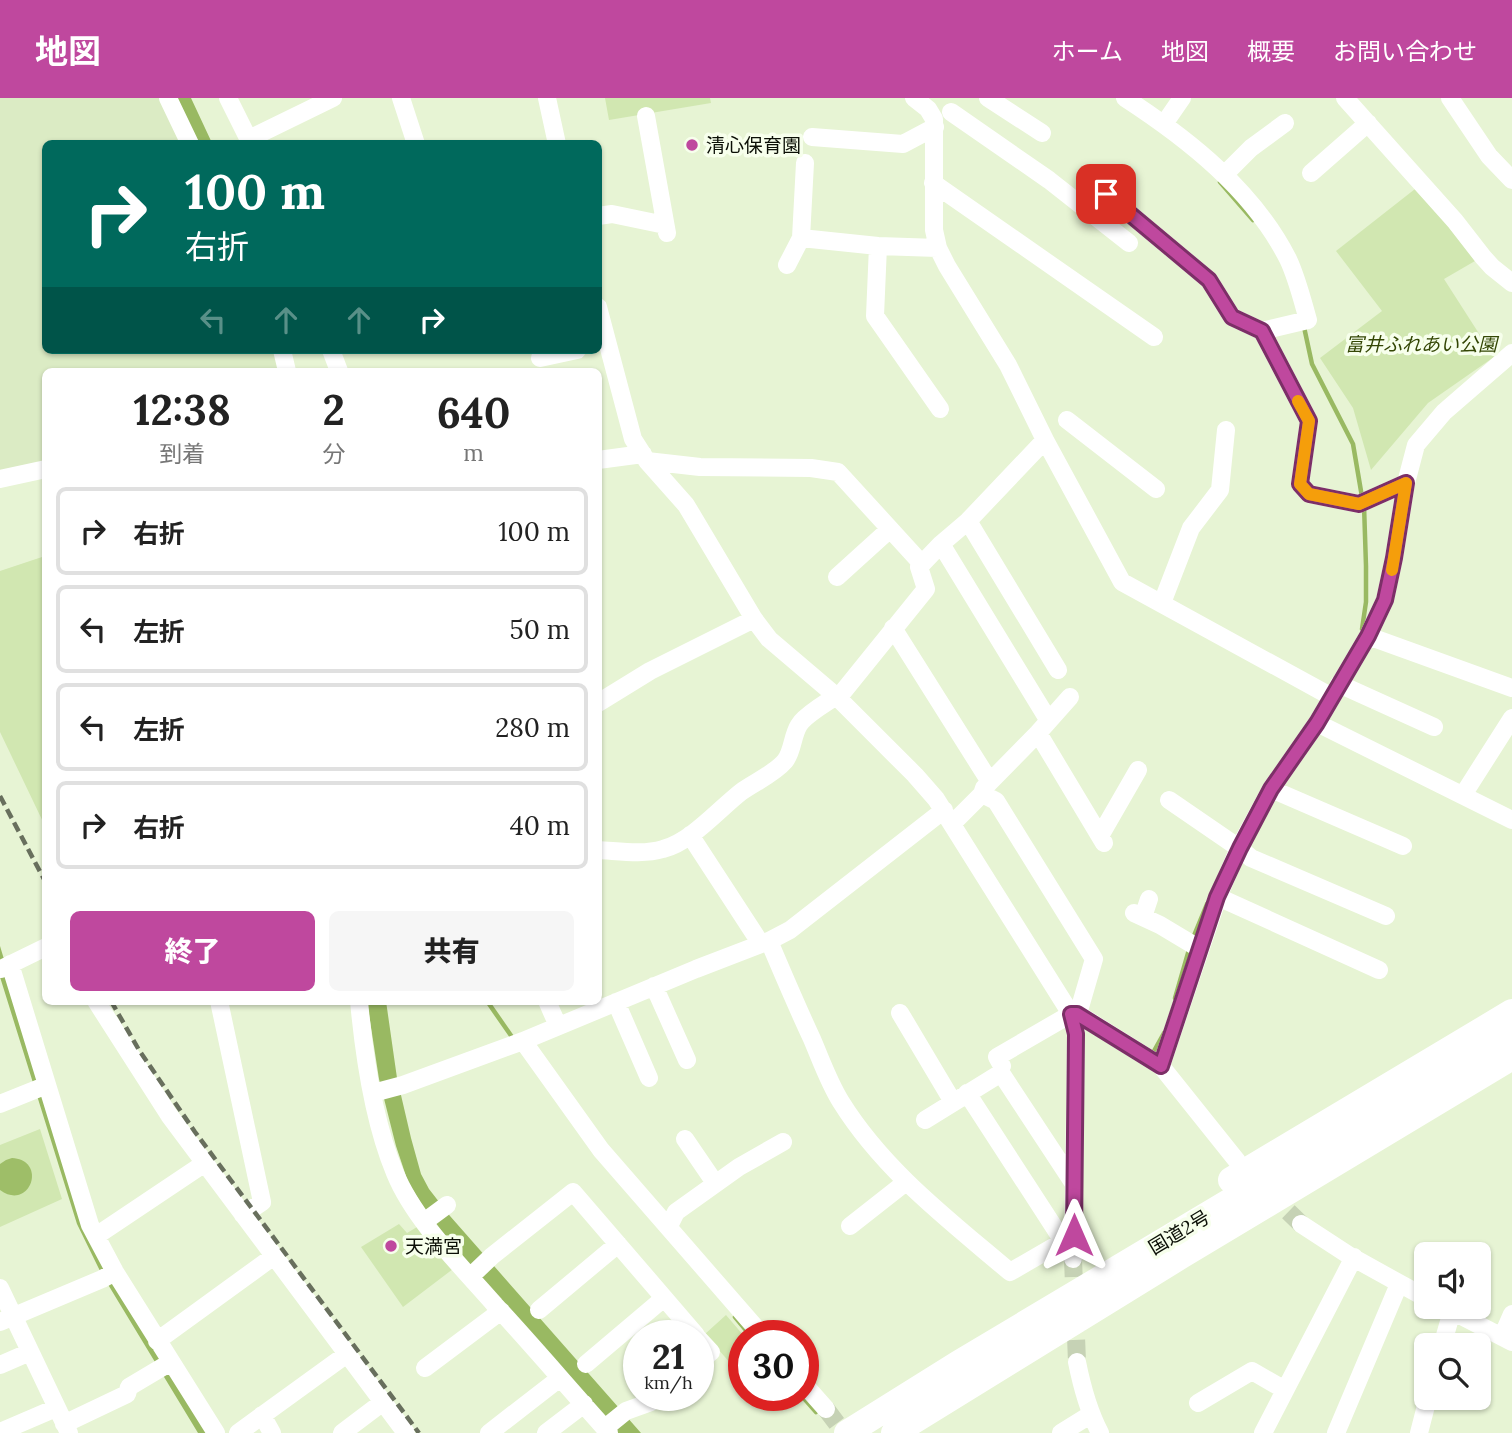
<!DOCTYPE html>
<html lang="ja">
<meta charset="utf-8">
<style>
:root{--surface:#fff;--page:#f6f6f6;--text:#222;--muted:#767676;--line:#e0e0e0;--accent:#bf489e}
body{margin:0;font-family:Lora,"Noto Sans JP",serif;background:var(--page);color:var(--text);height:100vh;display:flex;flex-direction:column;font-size:26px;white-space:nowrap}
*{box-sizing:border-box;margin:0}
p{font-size:23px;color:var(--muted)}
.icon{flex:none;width:38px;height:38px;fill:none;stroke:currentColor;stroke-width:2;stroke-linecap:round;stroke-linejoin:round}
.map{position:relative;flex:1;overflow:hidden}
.sheet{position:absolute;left:42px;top:270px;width:560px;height:637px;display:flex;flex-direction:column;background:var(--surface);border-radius:10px;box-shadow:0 2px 5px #0004}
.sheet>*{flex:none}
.guide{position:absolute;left:42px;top:42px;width:560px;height:214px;border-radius:10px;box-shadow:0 2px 5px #0004;background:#00695c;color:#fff;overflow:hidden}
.buttons{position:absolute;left:1414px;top:1144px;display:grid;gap:14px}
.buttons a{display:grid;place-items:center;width:77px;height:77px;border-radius:10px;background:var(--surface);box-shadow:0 2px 5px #0004;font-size:35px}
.speed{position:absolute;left:623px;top:1222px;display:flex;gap:14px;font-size:35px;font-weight:700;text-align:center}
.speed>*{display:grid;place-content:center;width:91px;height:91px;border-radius:50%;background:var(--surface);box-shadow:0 2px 5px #0004;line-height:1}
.speed small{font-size:18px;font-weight:400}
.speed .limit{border:10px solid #d22;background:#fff;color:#111}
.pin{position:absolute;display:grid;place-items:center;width:60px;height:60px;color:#fff;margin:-30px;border-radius:14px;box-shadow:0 4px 10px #0006}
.me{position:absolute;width:77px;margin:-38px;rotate:0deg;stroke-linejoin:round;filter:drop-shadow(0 0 5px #0008)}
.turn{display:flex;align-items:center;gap:24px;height:147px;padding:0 28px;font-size:32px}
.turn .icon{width:91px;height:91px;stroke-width:2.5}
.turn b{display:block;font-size:49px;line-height:60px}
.lanes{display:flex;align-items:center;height:66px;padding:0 28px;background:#0003;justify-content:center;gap:35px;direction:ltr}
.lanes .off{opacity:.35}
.eta{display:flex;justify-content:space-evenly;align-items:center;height:119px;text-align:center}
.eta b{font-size:42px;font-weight:800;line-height:49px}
.action{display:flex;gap:14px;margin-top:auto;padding:14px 28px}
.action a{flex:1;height:80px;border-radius:10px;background:var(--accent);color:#fff;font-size:28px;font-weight:800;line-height:80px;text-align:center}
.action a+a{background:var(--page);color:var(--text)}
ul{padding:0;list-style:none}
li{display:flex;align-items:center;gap:21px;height:88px;margin:0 14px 10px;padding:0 14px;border:4px solid var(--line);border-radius:10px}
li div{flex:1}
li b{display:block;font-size:26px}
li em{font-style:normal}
header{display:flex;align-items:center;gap:42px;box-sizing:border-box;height:98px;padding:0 35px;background:var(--accent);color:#fff}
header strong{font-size:33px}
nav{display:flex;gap:38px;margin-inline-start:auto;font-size:24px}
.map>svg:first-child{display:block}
.built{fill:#dbebc4}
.green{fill:#d1e7b1}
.forest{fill:#9ebe68}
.water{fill:#99b962}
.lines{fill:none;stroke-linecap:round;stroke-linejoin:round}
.stream{stroke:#99b962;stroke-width:4.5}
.minor-tunnel{stroke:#c6d2b5;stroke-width:18;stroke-dasharray:18 9;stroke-linecap:butt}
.minor{stroke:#fff;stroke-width:18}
.highway{stroke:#fff;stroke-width:26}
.rail{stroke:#686f5d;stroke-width:4.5;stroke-dasharray:10 5;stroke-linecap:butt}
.route-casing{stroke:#7c2f67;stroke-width:18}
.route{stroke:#bf489e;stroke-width:12}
.slow{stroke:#f59e0b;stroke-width:12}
.poi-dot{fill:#bf489e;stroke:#f7ffec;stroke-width:2.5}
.labels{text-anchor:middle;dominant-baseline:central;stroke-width:7;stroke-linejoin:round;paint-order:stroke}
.poi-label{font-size:19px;fill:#0b0f06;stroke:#f7ffec;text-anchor:start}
.park-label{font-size:19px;font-style:italic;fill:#344705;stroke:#f7ffec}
.street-label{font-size:19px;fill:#0b0f06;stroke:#f7ffec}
</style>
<header>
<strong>地図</strong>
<nav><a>ホーム</a><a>地図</a><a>概要</a><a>お問い合わせ</a></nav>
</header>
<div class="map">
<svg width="1512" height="1335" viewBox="0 0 1512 1335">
<rect width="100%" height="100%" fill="#e7f4d4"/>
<path class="built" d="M 0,0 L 160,0 L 182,45 L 46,46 L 46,252 L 274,252 L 280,273 L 46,273 L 45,367 L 0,377 Z"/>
<path class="green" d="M 605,0 L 710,0 L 711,5 L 609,22 Z
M 1415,91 L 1445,124 L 1475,163 L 1444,181 L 1494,259 L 1428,305 L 1371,372 L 1353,310 L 1320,260 L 1382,213 L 1336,153 Z
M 45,458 L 45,728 L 0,634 L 0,473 Z
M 40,1031 L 62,1101 L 0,1129 L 0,1047 Z
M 399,1126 L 407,1135 L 417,1129 L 453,1171 L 403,1209 L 361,1149 Z
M 726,1217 L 744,1238 L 744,1267 L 737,1273 L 705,1236 Z"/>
<path class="forest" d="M 12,1060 C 48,1062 30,1114 0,1092 L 0,1066 L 6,1062 Z"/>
<path class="water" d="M 175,0 L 191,0 L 212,45 L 197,45 Z
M 0,848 L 83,1123 L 209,1335 L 198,1335 L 101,1175 L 77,1126 L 0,879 Z
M 367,903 L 386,903 L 397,980 L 411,1040 L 421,1076 L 429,1091 L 450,1118 L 641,1335 L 618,1335 L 433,1125 L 408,1084 L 396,1048 L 379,981 Z"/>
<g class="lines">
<path class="stream" d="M 1220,84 L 1253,122
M 1304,229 L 1312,266 L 1353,346 L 1362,399
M 1362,531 L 1366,504 L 1366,468 L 1364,407
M 1193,840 L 1207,806
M 1175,900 L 1190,848
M 487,903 L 512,939
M 1154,953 L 1164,935
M 735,1219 L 750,1237
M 801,1297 L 816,1314"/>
<path class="minor-tunnel" d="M 1269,1095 L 1301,1126
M 1073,1161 L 1077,1264
M 826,1311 L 844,1335"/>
<path class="minor" d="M 168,0 L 190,46
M 228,0 L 251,46
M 401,0 L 416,46
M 547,0 L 557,46
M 914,0 L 928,11 L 934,21 L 934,132 L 938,150 L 947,168 L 1008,267 L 1045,342 L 1122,484 L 1332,599
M 988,0 L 1042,35
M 1125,0 C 1188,41 1253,92 1288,161 C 1297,180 1302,201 1308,222 L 1262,233
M 1345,0 L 1455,123 L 1483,159 L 1492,169 L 1512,185
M 1450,0 L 1489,58 L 1512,82
M 951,14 L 1049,82 L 1129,145
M 646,18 L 667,135
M 1164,26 L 1182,0
M 812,39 L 903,46 L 935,29
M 249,41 L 333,0
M 1311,75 L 1368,25
M 1224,77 L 1251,50 L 1285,25
M 933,85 L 1154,239
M 1106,96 L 1209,182 L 1232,219 L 1262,233 L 1309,323 L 1300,386 L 1309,396 L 1359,406 L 1406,385
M 598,118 L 612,116 L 665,127
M 801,140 L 805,65
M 878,148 L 875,218 L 940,311
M 787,167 L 801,140 L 878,148 L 938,150
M 598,209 L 633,341 L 647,363 L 686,407 L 754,521 L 769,541 L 836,598 L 915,677 L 936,701 L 1071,916 L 1076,936 L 1073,1161
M 282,252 L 287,273
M 331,252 L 339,273
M 540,260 L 577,252
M 1067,322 L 1156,391
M 598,362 L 643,356
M 647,363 L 700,369 L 811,370 L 838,374 L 922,466
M 0,381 L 46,371
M 968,423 L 1058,572
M 941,446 L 1049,623
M 837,479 L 890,431
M 1162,505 L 1191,430 L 1220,392 L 1226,332
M 893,530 L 990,684
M 1368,538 L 1512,590
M 1339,586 L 1434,629
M 598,605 L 650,573 L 754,521
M 1317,625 L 1512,722
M 1038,635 L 1104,745
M 1271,691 L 1403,748
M 982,696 L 996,703 L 1094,861 L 1078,916
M 1463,697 L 1512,620
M 1169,702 L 1239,750 L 1251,760 L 1386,818
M 953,725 L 982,696 L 984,690 L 1038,635 L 1070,599
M 690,737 L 761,846
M 1100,738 L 1138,672
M 598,752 C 619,753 643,757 663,751 C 691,744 718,712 741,694 C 755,684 774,676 785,663 C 793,653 792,638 799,627 C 804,618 831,601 842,595 L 926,491 L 919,469 L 941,446 L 968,423 L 1045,342
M 1218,799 L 1379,872
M 1134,815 L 1160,827 L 1200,851
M 1143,819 L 1149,801
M 769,843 C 783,876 797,909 812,941 C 821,962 829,985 841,1004 C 884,1073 949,1122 1010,1174 L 1074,1137
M 10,866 L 90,1127 L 115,1174 L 216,1335
M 1,871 L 46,849
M 654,888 L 687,962
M 96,903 L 169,1017 L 406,1335
M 219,903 L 262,1104 L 243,1117
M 359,903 C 364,957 374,1025 395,1075 C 414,1122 462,1169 495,1207 C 534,1249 571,1293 609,1335
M 547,903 L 558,928
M 616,904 L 649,980
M 900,915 L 953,1004
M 523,943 L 601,1052 L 762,1237
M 1002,968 L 997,959 L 1071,916 L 1078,916 L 1161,968 L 1237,1063
M 1161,968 L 1218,799 L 1239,750 L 1271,691 L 1317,625 L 1368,538 L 1385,502 L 1394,460 L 1406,385 L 1416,347 L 1444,314 L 1512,255
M 373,995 L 403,987 L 523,943 L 696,871 L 769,843 L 790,832 L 944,712
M 967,995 L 1063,1143
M 0,1006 L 47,987
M 925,1022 L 1001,975 L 1074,1086
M 685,1041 L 715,1085
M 424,1124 L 447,1107
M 1301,1126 L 1350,1158 L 1426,1200
M 669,1128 L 676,1114 L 739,1069 L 783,1044
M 850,1128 L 906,1084
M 96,1138 L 205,1065
M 470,1179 L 492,1158 L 573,1094 L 696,1237
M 0,1190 L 69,1335
M 1444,1209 L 1512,1244
M 539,1212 L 618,1146
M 0,1224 L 102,1181 L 115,1174
M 1502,1239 L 1512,1216
M 698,1240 L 711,1254 L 698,1265
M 157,1243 L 274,1158
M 1442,1248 L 1452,1213
M 1077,1264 C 1082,1289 1088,1312 1100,1335
M 586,1266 L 664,1200
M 0,1267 L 30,1254
M 425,1270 L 501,1213
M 803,1285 L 826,1311
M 1198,1305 L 1252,1273 L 1285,1292
M 262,1317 L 272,1335
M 64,1326 L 127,1296 L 129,1289 L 171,1264
M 605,1330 L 626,1313 L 651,1304 L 660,1297
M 0,1334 L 56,1310
M 238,1335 L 347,1256
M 342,1335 L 383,1304
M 489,1335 L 560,1280
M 546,1335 L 584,1306
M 1061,1335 L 1090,1317
M 1263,1335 L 1354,1159
M 1336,1335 L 1399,1186
M 1419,1335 L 1428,1300"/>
<path class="highway" d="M 1231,1082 L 1512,914
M 847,1335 L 959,1265 L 1512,935
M 894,1335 L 1181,1158 L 1512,959"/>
<path class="rail" d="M 0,698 L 46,785
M 111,903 L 139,952 L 195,1034 L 419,1335"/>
</g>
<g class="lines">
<g class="route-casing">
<path id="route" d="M 1074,1137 L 1076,936 L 1071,916 L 1077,916 L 1161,968 L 1217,799 L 1240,750 L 1271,691 L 1317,625 L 1368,538 L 1385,502 L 1394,460 L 1406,385 L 1359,406 L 1309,396 L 1300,386 L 1309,323 L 1262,233 L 1232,219 L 1209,182 L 1106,96"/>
</g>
<use href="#route" class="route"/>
<path class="slow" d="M 1298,303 L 1309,323 L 1300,386 L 1309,396 L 1359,406 L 1406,385 L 1392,472"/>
</g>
<g class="poi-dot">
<circle cx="692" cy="47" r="7"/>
<circle cx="391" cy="1148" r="7"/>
</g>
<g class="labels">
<g class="poi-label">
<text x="706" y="47">清心保育園</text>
<text x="405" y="1148">天満宮</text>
</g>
<g class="park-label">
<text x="1421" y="246">富井ふれあい公園</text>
</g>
<g class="street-label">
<text transform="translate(1179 1134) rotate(-31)">国道2号</text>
</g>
</g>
</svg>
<div class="buttons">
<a><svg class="icon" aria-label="sound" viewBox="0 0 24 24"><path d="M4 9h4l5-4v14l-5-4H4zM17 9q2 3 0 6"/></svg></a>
<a><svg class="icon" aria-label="search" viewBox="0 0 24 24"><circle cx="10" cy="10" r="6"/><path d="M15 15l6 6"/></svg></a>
</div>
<div class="speed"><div>21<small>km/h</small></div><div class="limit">30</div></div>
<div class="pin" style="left:1106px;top:96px;background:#d93025"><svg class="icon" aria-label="arrive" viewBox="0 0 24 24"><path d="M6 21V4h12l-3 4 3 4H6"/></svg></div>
<svg class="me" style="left:1074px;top:1137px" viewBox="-20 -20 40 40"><path d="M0-17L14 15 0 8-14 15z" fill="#bf489e" stroke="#fff" stroke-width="4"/></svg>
<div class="guide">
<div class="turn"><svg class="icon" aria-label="right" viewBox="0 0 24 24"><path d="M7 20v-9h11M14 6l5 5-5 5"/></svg><div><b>100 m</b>右折</div></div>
<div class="lanes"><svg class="icon off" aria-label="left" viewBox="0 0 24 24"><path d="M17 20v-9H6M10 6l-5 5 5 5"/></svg><svg class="icon off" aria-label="ahead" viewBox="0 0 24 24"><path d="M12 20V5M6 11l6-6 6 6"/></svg><svg class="icon off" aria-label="ahead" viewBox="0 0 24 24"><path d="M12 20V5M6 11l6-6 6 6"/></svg><svg class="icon" aria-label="right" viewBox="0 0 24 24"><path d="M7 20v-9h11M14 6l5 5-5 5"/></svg></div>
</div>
<section class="sheet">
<div class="eta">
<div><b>12:38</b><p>到着</p></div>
<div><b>2</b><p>分</p></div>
<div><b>640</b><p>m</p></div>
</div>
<ul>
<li><svg class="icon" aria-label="right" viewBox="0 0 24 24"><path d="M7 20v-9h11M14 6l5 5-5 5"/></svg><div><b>右折</b></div><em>100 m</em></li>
<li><svg class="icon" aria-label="left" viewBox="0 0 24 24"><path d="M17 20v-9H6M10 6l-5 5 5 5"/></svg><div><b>左折</b></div><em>50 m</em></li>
<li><svg class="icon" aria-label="left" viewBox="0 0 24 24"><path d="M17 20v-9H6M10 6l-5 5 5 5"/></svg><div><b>左折</b></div><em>280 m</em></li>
<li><svg class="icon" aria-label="right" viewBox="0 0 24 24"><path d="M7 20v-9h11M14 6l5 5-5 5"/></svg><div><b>右折</b></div><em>40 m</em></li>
</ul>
<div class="action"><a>終了</a><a>共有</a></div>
</section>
</div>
